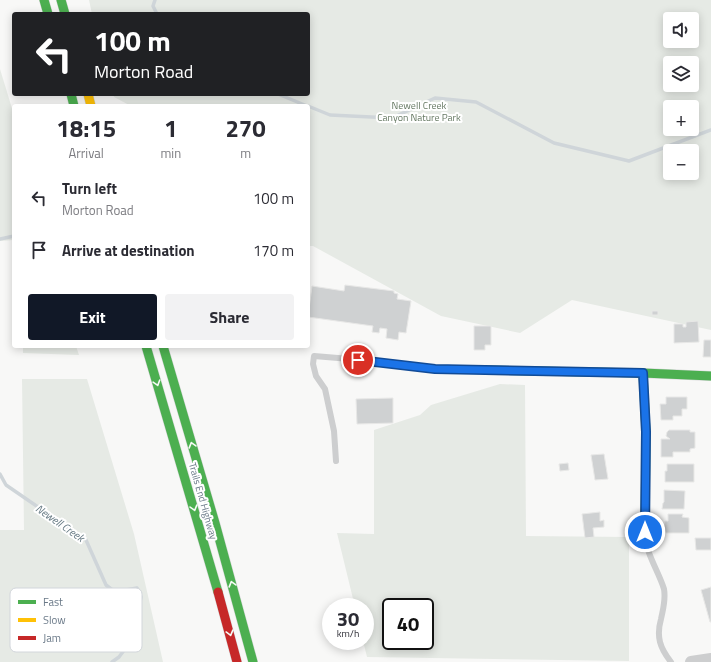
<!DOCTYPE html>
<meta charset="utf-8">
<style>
:root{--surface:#fff;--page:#f2f2f3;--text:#2b2b33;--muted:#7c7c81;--accent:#111827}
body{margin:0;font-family:"Titillium Web",sans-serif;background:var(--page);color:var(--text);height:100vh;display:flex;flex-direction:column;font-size:15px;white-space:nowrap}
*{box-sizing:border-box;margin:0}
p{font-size:13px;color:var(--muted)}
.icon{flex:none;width:22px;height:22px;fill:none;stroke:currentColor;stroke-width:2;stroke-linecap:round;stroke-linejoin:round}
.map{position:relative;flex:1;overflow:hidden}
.panel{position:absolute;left:12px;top:104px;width:298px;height:244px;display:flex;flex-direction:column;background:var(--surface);border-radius:4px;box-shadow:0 2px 10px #0003}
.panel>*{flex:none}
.hud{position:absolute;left:12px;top:12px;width:298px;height:84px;border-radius:4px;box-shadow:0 2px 10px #0003;background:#202124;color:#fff;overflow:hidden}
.fabs{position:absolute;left:663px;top:12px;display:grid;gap:8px}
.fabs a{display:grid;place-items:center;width:36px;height:36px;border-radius:4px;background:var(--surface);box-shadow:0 2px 10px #0003;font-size:20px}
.speed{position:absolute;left:322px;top:598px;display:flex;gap:8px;font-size:20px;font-weight:700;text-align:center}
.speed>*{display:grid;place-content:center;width:52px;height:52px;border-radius:50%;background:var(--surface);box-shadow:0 2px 10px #0003;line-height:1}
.speed small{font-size:10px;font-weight:400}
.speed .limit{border:2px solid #111;border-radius:6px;background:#fff;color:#111}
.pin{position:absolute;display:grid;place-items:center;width:34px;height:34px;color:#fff;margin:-17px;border:2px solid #fff;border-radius:50%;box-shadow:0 1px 4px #0007}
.me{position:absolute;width:44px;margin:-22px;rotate:0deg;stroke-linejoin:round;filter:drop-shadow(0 0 3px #0008)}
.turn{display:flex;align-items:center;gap:14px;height:84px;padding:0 16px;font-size:18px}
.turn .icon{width:52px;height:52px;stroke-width:2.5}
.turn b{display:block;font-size:28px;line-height:34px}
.eta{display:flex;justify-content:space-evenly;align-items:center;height:68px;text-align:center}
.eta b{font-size:24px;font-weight:700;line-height:28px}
.cta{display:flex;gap:8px;margin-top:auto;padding:8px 16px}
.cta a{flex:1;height:46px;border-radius:4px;background:var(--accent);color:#fff;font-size:16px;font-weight:700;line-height:46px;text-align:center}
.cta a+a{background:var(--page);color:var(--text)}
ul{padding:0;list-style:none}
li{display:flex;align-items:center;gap:12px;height:52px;padding:0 16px}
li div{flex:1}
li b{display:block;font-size:15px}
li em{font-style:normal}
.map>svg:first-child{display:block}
.green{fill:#e6eae5;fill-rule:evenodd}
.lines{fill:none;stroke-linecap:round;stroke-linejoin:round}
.stream{stroke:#cfd5d9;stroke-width:3.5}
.building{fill:#cfd1d2;stroke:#e8e8e7}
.fast-casing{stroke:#d5d6d7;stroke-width:10}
.slow-casing{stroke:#d5d6d7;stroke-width:10}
.jam-casing{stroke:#d5d6d7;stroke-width:10}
.lane{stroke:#cdcecf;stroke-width:6}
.street{stroke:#cdcecf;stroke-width:12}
.fast{stroke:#4caf50;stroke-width:9}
.slow{stroke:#ffc107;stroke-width:9}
.jam{stroke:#c62828;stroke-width:9}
.oneway{stroke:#f6fbf6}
.route-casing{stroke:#114b97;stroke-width:10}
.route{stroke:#1a73e8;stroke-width:7}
.labels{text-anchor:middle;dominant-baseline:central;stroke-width:4;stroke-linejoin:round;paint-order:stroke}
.park-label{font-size:10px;fill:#667963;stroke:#fff}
.street-label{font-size:10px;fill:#697887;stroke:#fff}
.water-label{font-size:11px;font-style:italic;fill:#647882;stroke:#fff}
.key{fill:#fff;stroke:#d2d6db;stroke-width:1}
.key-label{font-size:11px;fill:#697887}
</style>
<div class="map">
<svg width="711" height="662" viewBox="0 0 711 662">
<rect width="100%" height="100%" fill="#f8f8f7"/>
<path class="green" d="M 89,0 L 711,0 L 711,330 L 572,300 L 520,333 L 441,316 L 313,246 L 308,246 L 308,106 L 131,106 L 114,97 L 113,94 L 308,94 L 308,14 L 92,14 ZM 670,19 L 692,19 L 692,41 L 670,41 ZM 670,63 L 692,63 L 692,85 L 670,85 ZM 670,107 L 692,107 L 692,129 L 670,129 ZM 670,151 L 692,151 L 692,173 L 670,173 Z
M 0,69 L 14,115 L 14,240 L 0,241 Z
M 23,346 L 76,346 L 79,355 L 23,353 Z
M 22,379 L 87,379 L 134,534 L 163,662 L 0,662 L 0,530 L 24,530 Z
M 500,384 L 525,385 L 526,536 L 629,537 L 629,661 L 367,657 L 363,641 L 365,641 L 365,607 L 355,607 L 337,533 L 374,534 L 374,430 L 420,415 L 431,405 ZM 391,607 L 425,607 L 425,641 L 391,641 Z"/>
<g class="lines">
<path class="stream" d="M 155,0 L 153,6 L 157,14
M 278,94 L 307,106
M 308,106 L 330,115 L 392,118 L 435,98 L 476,102 L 554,143 L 629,161 L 711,130
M 0,239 L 14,236
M 0,474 L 6,485 L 86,540 L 106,585 L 115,592 L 137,588 L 141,597 L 131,641 L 119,657 L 112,662"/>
</g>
<path class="building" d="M 345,285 L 394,291 L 394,293 L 398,294 L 397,299 L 411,301 L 406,333 L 399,332 L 398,340 L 386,338 L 387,329 L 380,328 L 379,333 L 372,332 L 373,326 L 308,317 L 312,286 L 344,291 Z
M 652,311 L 658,311 L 658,315 L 652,315 Z
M 698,321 L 699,342 L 674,343 L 674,324 L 683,324 L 683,327 L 686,327 L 686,322 Z
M 474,326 L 491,326 L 491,345 L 485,345 L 485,350 L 474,350 Z
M 704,340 L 711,340 L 711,357 L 703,357 Z
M 666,397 L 687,397 L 687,409 L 682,409 L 682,416 L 673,416 L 673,420 L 661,420 L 660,404 L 666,404 Z
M 393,398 L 393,423 L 357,424 L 356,399 Z
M 669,430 L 690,430 L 690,432 L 695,432 L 695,448 L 690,449 L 690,452 L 673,452 L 673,457 L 661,457 L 661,439 L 670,439 L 666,436 L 667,432 Z
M 604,454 L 608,479 L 595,480 L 591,455 Z
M 568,463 L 569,470 L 560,471 L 559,464 Z
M 667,464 L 694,464 L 694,482 L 665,482 L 665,471 L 667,471 Z
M 664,490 L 685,491 L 684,509 L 662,509 L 663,503 L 664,502 Z
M 600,512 L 600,521 L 604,520 L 604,527 L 593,528 L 594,537 L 585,538 L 582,514 Z
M 668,514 L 683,514 L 682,517 L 689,518 L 689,533 L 664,533 L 665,521 L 668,521 Z
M 695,538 L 711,538 L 711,550 L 696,550 Z
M 711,587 L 711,622 L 710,622 L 701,590 Z"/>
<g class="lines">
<g class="fast-casing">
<path id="fast" d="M 44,0 L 48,14
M 61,0 L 65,14
M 71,94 L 74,106
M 146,346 L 218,592
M 163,346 L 215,523 L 253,662
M 486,370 L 643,373 L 711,376
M 643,373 L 646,432 L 645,532"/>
</g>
<g class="slow-casing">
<path id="slow" d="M 88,94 L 91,106"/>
</g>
<g class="jam-casing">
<path id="jam" d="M 218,592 L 237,662"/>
</g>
<path class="lane" d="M 336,461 L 334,431 L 325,389 L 316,376 L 313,364 L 314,356 L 386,362 L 435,369 L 485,370
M 645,534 C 646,554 658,570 664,589 C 666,600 663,609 661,619 C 656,637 660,648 671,662"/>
<path class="street" d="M 691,662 L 711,659"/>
<use href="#fast" class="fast"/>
<use href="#slow" class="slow"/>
<use href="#jam" class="jam"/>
</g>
<defs><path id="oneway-chevron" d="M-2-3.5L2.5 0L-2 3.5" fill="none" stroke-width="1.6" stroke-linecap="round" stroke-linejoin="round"/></defs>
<g class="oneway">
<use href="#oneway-chevron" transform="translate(157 383) rotate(73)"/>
<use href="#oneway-chevron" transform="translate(192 445) rotate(-106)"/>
<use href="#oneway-chevron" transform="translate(194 508) rotate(74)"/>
<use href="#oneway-chevron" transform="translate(232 584) rotate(-106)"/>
<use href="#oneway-chevron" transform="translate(230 633) rotate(75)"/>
</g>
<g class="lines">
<g class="route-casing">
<path id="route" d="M 358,360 L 435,369 L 643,373 L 646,432 L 645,532"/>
</g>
<use href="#route" class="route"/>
</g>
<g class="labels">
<g class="park-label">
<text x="419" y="105">Newell Creek<tspan x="419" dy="12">Canyon Nature Park</tspan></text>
</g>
<g class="street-label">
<text transform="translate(203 501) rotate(74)">Trails End Highway</text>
</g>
<g class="water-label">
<text transform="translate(60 523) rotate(35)">Newell Creek</text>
</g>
</g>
<rect x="10" y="588" width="132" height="64" rx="6" class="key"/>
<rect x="18" y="600" width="18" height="4" fill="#4caf50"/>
<rect x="18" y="618" width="18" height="4" fill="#ffc107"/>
<rect x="18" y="636" width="18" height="4" fill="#c62828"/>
<g class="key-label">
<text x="43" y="606">Fast</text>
<text x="43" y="624">Slow</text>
<text x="43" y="642">Jam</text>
</g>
</svg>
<div class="fabs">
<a><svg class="icon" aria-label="sound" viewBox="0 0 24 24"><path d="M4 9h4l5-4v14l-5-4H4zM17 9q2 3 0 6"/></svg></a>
<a><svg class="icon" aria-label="layers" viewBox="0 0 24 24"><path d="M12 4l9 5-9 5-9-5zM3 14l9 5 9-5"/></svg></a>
<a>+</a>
<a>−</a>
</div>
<div class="speed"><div>30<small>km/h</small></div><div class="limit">40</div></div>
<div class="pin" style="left:358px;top:360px;background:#d93025"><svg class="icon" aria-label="arrive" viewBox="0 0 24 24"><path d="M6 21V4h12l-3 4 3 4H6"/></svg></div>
<svg class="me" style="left:645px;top:532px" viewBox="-20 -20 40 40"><circle r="17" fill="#1a73e8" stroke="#fff" stroke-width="3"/><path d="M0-11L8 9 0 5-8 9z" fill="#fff"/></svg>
<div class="hud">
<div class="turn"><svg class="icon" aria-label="left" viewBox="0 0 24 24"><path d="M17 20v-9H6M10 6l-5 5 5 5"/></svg><div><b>100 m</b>Morton Road</div></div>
</div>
<section class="panel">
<div class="eta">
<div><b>18:15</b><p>Arrival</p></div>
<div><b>1</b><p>min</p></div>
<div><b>270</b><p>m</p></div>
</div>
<ul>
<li><svg class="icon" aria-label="left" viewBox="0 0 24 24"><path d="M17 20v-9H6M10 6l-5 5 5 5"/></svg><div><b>Turn left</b><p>Morton Road</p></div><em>100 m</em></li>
<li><svg class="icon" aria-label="arrive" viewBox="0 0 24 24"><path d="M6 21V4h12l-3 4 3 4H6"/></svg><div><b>Arrive at destination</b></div><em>170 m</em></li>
</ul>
<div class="cta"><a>Exit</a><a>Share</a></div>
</section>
</div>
